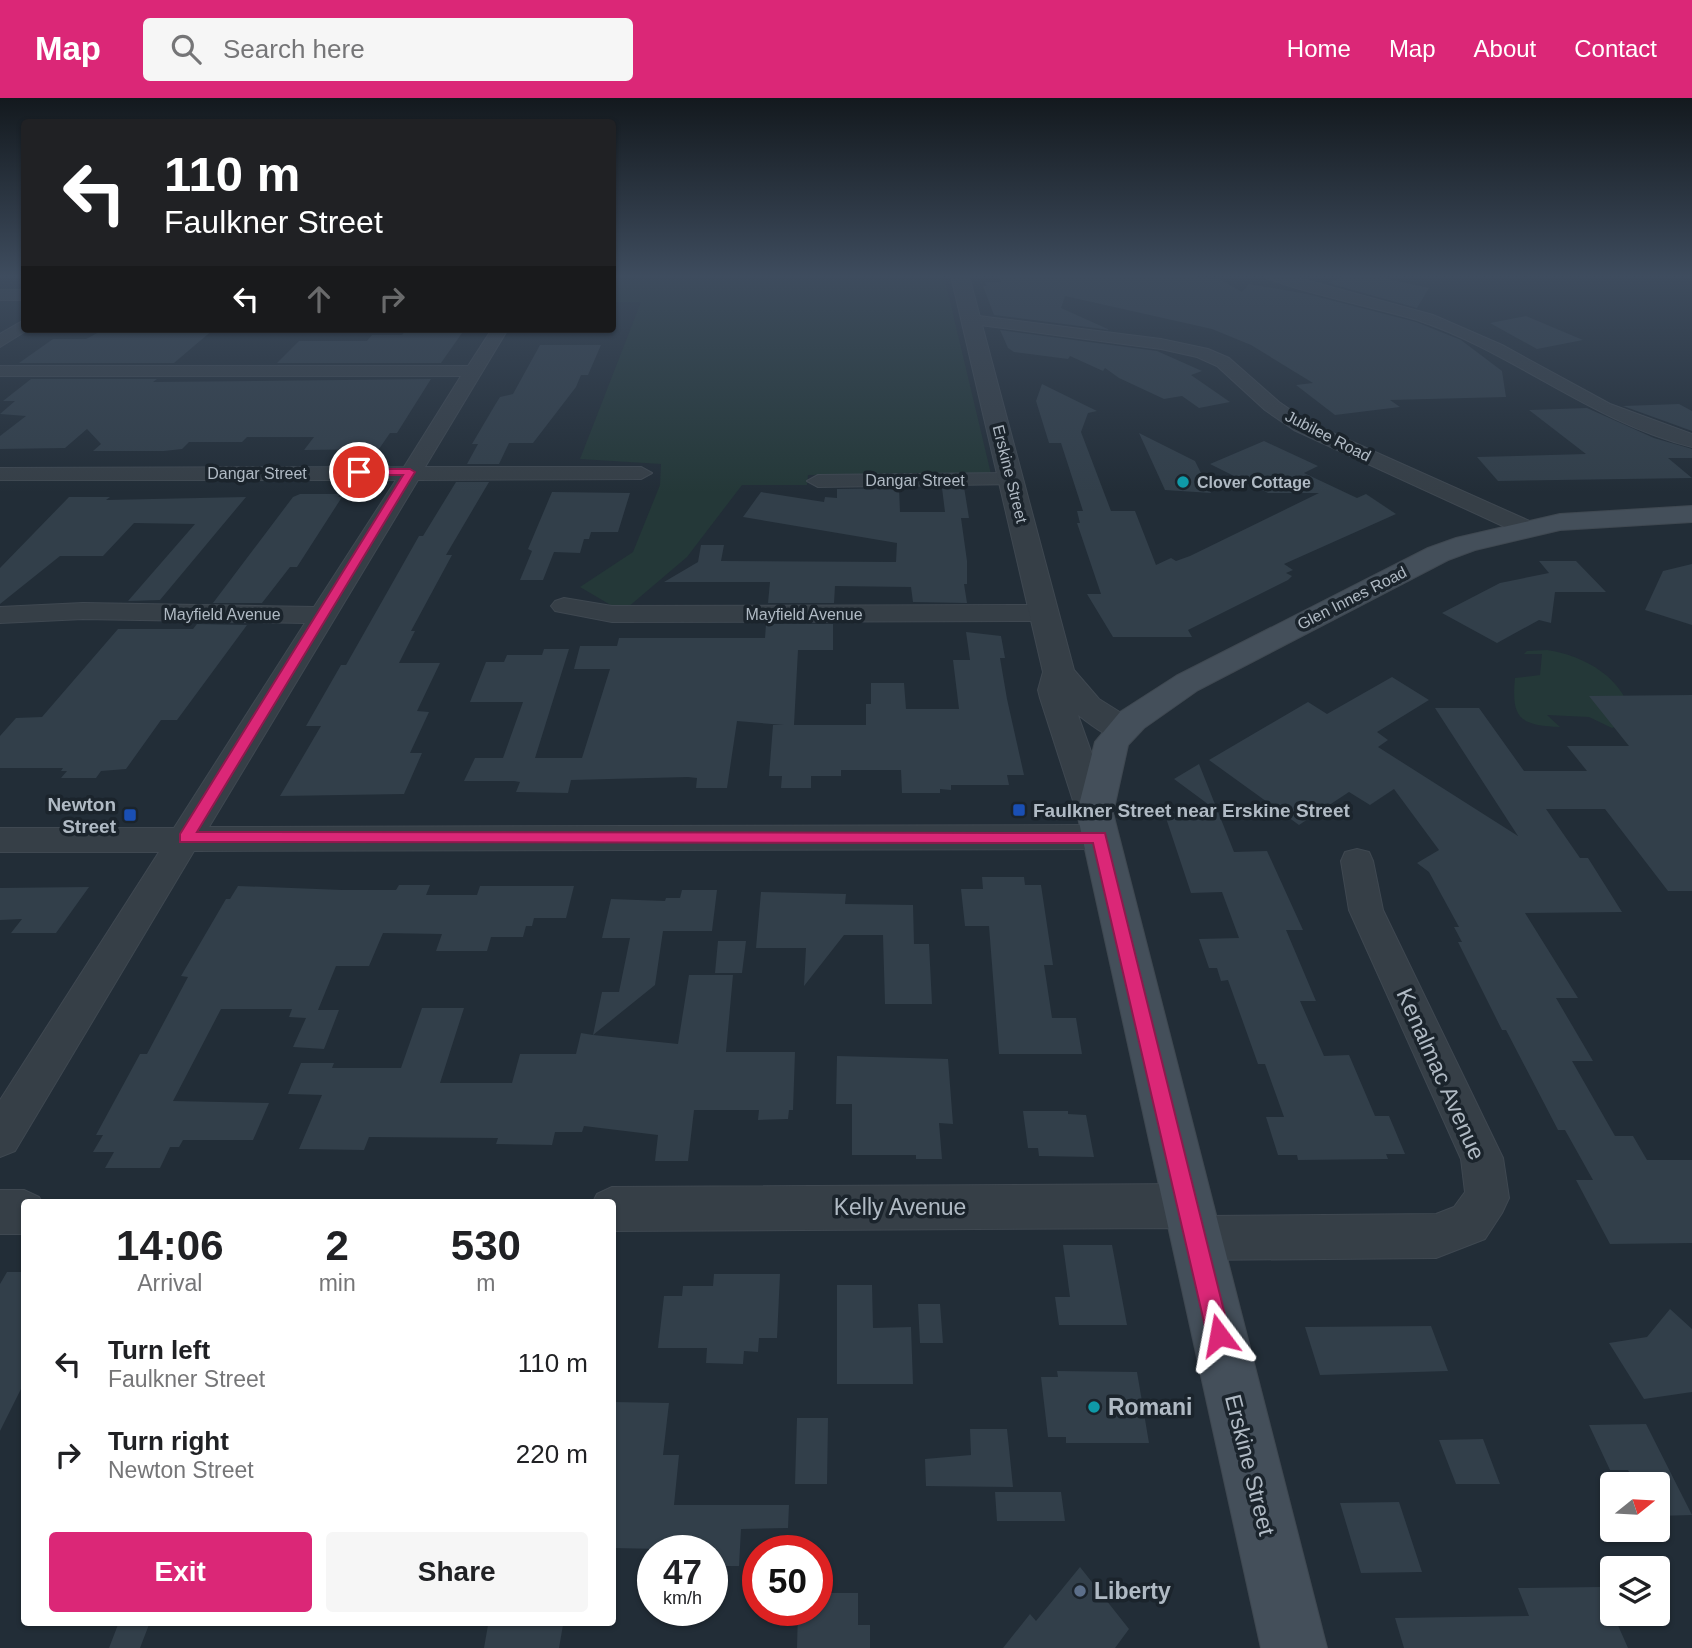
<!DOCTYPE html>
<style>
:root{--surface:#fff;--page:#f6f6f6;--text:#202124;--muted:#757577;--accent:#db2777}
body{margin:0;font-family:Arial,sans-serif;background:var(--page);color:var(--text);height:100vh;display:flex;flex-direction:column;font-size:26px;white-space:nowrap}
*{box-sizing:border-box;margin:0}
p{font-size:23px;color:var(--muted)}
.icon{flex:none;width:38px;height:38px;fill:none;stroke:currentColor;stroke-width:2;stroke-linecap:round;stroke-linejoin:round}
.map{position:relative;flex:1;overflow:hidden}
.drawer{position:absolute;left:21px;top:1101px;width:595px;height:427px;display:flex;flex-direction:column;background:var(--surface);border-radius:7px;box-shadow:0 2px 5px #0004}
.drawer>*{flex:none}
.hud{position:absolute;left:21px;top:21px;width:595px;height:214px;border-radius:7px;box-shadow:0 2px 5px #0004;background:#202124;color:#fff;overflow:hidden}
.needle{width:46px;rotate:72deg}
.buttons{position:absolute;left:1600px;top:1374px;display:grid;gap:14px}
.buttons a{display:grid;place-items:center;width:70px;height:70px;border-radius:7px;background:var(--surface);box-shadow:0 2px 5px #0004;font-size:35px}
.speed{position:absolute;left:637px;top:1437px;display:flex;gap:14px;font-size:35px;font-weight:700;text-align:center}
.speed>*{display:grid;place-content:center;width:91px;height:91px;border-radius:50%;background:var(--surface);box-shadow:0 2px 5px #0004;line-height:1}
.speed small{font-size:18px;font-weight:400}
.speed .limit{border:10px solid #d22;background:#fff;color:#111}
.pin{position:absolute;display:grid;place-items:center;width:60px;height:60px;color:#fff;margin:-30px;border:4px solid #fff;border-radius:50%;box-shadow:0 2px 7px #0007}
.me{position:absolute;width:77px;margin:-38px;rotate:347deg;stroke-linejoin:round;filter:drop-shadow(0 0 5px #0008)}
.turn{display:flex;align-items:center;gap:24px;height:147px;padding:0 28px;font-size:32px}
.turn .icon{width:91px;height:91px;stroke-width:2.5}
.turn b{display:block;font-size:49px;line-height:60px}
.lanes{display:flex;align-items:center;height:66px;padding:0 28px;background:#0003;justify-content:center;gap:35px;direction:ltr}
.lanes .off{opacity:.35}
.eta{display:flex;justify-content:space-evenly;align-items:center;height:119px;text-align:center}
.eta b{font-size:42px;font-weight:700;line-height:49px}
.action{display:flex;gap:14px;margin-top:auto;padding:14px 28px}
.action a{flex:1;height:80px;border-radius:7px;background:var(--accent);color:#fff;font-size:28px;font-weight:700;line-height:80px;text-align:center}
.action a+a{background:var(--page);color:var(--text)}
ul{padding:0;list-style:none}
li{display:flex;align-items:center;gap:21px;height:91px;padding:0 28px}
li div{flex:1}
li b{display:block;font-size:26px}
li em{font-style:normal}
header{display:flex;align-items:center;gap:42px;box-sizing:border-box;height:98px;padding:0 35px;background:var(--accent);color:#fff}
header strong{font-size:33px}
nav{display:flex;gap:38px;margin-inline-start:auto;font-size:24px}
.search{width:490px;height:63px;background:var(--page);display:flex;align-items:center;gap:18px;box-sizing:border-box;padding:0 24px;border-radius:7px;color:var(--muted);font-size:26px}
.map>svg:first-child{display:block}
.green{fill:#243838}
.building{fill:#323f4a}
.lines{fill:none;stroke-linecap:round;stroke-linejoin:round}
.minor-casing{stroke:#3f4851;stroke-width:2}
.tertiary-casing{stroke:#3f4851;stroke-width:2}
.secondary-casing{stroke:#3f4851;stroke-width:2}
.minor{fill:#363f47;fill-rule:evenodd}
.tertiary{fill:#363f47;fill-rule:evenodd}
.secondary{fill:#444f5a;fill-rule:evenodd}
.route{fill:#db2777;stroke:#8e194d;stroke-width:2}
.culture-dot{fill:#0f9aa8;stroke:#1b242c;stroke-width:2.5}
.transit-dot{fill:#1a4fb4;stroke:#1b242c;stroke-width:2.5}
.service-dot{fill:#5c6f8a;stroke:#1b242c;stroke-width:2.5}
.labels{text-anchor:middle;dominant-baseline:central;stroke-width:7;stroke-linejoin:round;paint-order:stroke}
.far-street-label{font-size:16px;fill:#b0bac4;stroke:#1b242c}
.far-poi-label{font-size:16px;font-weight:bold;fill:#b0bac4;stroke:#1b242c;text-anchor:start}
.poi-label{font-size:19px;font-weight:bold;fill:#b0bac4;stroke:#1b242c;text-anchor:end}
.near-street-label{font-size:23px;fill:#b0bac4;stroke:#1b242c}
.near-poi-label{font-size:23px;font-weight:bold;fill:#b0bac4;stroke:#1b242c;text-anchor:start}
</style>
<header>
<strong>Map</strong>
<div class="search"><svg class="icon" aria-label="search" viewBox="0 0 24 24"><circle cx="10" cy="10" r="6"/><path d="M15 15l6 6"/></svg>Search here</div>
<nav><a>Home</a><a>Map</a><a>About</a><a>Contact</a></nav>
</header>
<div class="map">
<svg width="1692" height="1550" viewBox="0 0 1692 1550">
<rect width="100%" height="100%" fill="#222d37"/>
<path class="green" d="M 613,178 L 944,178 L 991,376 L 808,377 L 807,387 L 742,387 L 687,459 L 627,510 L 614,509 L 580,489 L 633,454 L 660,387 L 661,366 L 580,361 L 641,204 L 613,204 Z
M 1547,552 C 1586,558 1624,580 1633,621 L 1612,630 L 1589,619 L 1547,617 L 1560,629 C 1520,627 1511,621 1515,580 L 1540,577 L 1542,556 L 1524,556 L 1527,553 Z"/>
<path class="building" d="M 999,178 L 1185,178 L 1220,181 L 1242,194 L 1249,186 L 1307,196 L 1416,224 L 1461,242 L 1502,273 L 1506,299 L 1390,302 L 1400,309 L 1335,317 L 1296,287 L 1313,285 L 1251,247 L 1212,231 L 1065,198 L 1061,210 L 1110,232 L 994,217 L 983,188 L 987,188 L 985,184 L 1001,184 Z
M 1342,178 L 1375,178 L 1429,190 L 1417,210 L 1328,185 Z
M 1526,218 L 1583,242 L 1537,251 L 1490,225 Z
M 105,231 L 214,231 L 174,265 L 19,265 L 53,241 L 86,241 Z
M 407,231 L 456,231 L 453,235 L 462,235 L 441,265 L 277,265 L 299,243 L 367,243 L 372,237 L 402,237 Z
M 1000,232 L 1157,253 L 1202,273 L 1191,277 L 1230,304 L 1199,310 L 1182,298 L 1164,301 L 1119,280 L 1105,270 L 1103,273 L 1070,258 L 1068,261 L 1014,254 L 1008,250 Z
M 540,247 L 601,247 L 588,277 L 581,277 L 576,289 L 533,345 L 509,345 L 499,366 L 467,366 L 478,346 L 472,346 L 495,307 L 500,299 L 513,296 Z
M 31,281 L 157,281 L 153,284 L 431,281 L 397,335 L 390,335 L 379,351 L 304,352 L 314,339 L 247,339 L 242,344 L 189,344 L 182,351 L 164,353 L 93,353 L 101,346 L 87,331 L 65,350 L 0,351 L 0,338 L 26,318 L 0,316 L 15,303 L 3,303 Z
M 1042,286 L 1097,313 L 1088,315 L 1081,334 L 1111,413 L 1135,413 L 1156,467 L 1171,460 L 1176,463 L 1190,458 L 1319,395 L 1268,395 L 1210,366 L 1264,343 L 1318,368 L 1304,375 L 1357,400 L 1366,396 L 1396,416 L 1284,466 L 1293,472 L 1286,475 L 1292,478 L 1288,482 L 1188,532 L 1192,539 L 1113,539 L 1087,496 L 1101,496 L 1077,425 L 1080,425 L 1077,413 L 1083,413 L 1061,345 L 1049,345 L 1036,303 Z
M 1679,306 L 1692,313 L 1692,333 L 1623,308 Z
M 1587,310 L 1654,340 L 1692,351 L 1692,360 L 1668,360 L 1692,380 L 1498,383 L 1477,359 L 1586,356 L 1529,312 Z
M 1139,335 L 1195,363 L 1211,395 L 1165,392 Z
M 456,384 L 489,384 L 446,457 L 452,457 L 411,533 L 415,533 L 399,565 L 440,565 L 417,613 L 429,614 L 410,655 L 422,655 L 404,696 L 280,698 L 321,628 L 306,628 L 341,567 L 346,567 L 419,438 L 423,438 Z
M 964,389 L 969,420 L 961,420 L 967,463 L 967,486 L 964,486 L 967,505 L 913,504 L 911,489 L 835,488 L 834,505 L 768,505 L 770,484 L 664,484 L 698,464 L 701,447 L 724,447 L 721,463 L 896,464 L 897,445 L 743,419 L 761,394 L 824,404 L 825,399 L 837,400 L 837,391 L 899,390 L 900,414 L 945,414 L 942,390 Z
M 552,394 L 630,395 L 618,434 L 591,434 L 589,441 L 584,441 L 580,455 L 554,454 L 543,482 L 520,482 L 532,453 L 528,451 Z
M 300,396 L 341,396 L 338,399 L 342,399 L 297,469 L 290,469 L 262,505 L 213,505 L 293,399 Z
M 69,399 L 110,399 L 106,402 L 246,399 L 160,502 L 128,503 L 195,426 L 134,425 L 103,458 L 60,458 L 0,506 L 0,470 Z
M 1539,463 L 1576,463 L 1606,494 L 1555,494 L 1551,525 L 1539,522 L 1497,545 L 1442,515 L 1500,485 L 1549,475 Z
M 1692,466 L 1692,527 L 1645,512 L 1663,473 Z
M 197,526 L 247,527 L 177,622 L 161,622 L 126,671 L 101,673 L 96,680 L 61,680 L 67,673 L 61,673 L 63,670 L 0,670 L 0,638 L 16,620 L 42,619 L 118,531 L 193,531 Z
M 766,526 L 833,526 L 833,552 L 798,552 L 794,627 L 866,627 L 866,606 L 871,606 L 871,585 L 904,585 L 906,611 L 959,611 L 953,562 L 970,562 L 966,534 L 1001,538 L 1005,560 L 1000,560 L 1007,601 L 1024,677 L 1007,677 L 1009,687 L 951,687 L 951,692 L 940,691 L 940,695 L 902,695 L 901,672 L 841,672 L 841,678 L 811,678 L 811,690 L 781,690 L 782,678 L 769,678 L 773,627 L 784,627 L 737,623 L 727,690 L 696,690 L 697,680 L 688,679 L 571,682 L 568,695 L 516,694 L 520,684 L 514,683 L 464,683 L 475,660 L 503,660 L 523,604 L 470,604 L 486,564 L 504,564 L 507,557 L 542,557 L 544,551 L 569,551 L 535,660 L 582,660 L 610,571 L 574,571 L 580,548 L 617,548 L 619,540 L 765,540 Z
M 1392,579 L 1429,602 L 1377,634 L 1388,642 L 1378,649 L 1518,738 L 1435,610 L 1479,610 L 1524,673 L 1587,673 L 1567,648 L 1629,648 L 1589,598 L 1692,597 L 1692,793 L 1668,793 L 1605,711 L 1546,711 L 1580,760 L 1588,760 L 1622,814 L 1525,815 L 1578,900 L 1556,900 L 1593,963 L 1572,963 L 1615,1038 L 1633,1038 L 1647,1062 L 1692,1062 L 1692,1145 L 1610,1146 L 1576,1082 L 1593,1082 L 1565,1032 L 1558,1032 L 1506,932 L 1502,932 L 1458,844 L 1462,844 L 1454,829 L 1459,829 L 1429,774 L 1417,765 L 1439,752 L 1394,691 L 1370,707 L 1349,694 L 1299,727 L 1209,662 L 1308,604 L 1327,616 Z
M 1199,666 L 1234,754 L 1267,753 L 1303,832 L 1286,832 L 1316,903 L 1300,903 L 1324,958 L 1349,957 L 1375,1018 L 1389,1018 L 1405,1056 L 1386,1056 L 1388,1061 L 1298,1062 L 1297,1057 L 1278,1057 L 1266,1019 L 1284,1019 L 1265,966 L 1258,966 L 1228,882 L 1221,883 L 1217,870 L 1209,870 L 1199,841 L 1239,840 L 1222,794 L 1191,795 L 1164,714 L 1216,712 L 1174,681 Z
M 982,779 L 1024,779 L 1025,787 L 1041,787 L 1053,867 L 1044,867 L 1052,920 L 1076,920 L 1082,956 L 999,956 L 989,828 L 965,828 L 961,791 L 983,791 Z
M 399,787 L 430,787 L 426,797 L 477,797 L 480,788 L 574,788 L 566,820 L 534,820 L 532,828 L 526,828 L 523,839 L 491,839 L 487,853 L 436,853 L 442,836 L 383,835 L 369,868 L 336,868 L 318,912 L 339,912 L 324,951 L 293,949 L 306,920 L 289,919 L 292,911 L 221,911 L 173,1003 L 269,1005 L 253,1042 L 183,1042 L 179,1049 L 170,1049 L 160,1070 L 105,1070 L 114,1054 L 93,1054 L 103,1037 L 96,1037 L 140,956 L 147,956 L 188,879 L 181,878 L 226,801 L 230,801 L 238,788 L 342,792 L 396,792 Z
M 89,789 L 56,835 L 11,835 L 22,821 L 0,822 L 0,790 Z
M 682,792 L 717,792 L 712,833 L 663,833 L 655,887 L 593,937 L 678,946 L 689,877 L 733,877 L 726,954 L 795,954 L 793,1012 L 789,1012 L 788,1021 L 758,1022 L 759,1012 L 694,1012 L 688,1063 L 655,1063 L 658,1037 L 584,1028 L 582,1034 L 555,1034 L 552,1047 L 496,1046 L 498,1040 L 369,1039 L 364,1052 L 299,1051 L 322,997 L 288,996 L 301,965 L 334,965 L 332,970 L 401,970 L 422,910 L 464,910 L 440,985 L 512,985 L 520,956 L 576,956 L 581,935 L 593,937 L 602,894 L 619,894 L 630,840 L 602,840 L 611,801 L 665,803 L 666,800 L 680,800 Z
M 761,794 L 846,796 L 845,806 L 913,807 L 914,846 L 929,846 L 932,906 L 885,906 L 883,837 L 844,837 L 804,888 L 806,850 L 756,850 Z
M 718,843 L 746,843 L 742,875 L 715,875 Z
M 837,958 L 948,961 L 953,1026 L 939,1025 L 942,1061 L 916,1061 L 916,1057 L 852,1057 L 852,1006 L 836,1006 Z
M 1023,1013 L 1068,1013 L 1068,1016 L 1086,1017 L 1094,1059 L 1039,1058 L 1038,1050 L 1028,1050 Z
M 1063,1147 L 1112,1147 L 1127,1227 L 1059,1227 L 1055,1199 L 1070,1199 Z
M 7,1174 L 24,1174 L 24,1285 L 0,1333 L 0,1186 Z
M 714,1176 L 780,1176 L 777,1240 L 759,1240 L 758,1254 L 744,1253 L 743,1266 L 706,1265 L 707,1250 L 658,1250 L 664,1198 L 682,1198 L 683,1188 L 713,1188 Z
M 837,1187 L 872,1187 L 873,1230 L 911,1229 L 913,1286 L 837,1286 Z
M 918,1206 L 940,1206 L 943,1245 L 920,1245 Z
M 1670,1211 L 1692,1231 L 1692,1294 L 1644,1301 L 1609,1245 L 1647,1239 Z
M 1431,1228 L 1448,1273 L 1320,1277 L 1305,1229 Z
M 1057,1273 L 1137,1274 L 1149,1345 L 1066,1345 L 1066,1339 L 1048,1339 L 1041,1279 L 1058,1279 Z
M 612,1304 L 669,1305 L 663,1357 L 679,1357 L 674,1407 L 789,1407 L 788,1430 L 741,1431 L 739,1468 L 712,1468 L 712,1452 L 612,1450 Z
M 797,1320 L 828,1320 L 827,1386 L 795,1386 Z
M 1646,1326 L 1692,1417 L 1657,1418 L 1657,1386 L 1635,1386 L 1628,1372 L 1610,1372 L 1589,1327 Z
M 970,1331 L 1007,1331 L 1013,1389 L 926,1388 L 925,1361 L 971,1357 Z
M 1483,1341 L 1500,1386 L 1456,1386 L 1439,1342 Z
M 995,1394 L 1061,1394 L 1065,1423 L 997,1423 Z
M 1399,1404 L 1422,1474 L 1361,1475 L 1340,1405 Z
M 1080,1469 L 1129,1531 L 1115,1550 L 1003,1550 L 1030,1516 L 1036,1523 Z
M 1601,1489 L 1628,1550 L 1404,1550 L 1395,1520 L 1529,1518 L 1518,1490 Z
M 817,1495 L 858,1495 L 858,1527 L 870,1527 L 870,1550 L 797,1550 L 798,1512 L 817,1512 Z
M 119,1524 L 150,1524 L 140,1550 L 109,1550 Z
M 488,1527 L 563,1527 L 559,1550 L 484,1550 Z"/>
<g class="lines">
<g class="minor-casing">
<path id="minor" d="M 1264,178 L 1291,178 L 1433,217 L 1502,247 L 1610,306 L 1692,336 L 1692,349 C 1592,324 1513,254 1417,222 C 1392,214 1273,187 1264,178 Z
M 0,192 L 24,192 L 24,202 L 0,202 Z
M 971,217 L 1161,241 L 1208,251 L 1229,260 L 1279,304 L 1308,324 L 1534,425 L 1537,430 L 1526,437 L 1518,435 L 1294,332 L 1265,312 L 1217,268 L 1197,259 L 1161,251 L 965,225 L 965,219 Z
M 24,222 L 24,231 L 29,231 L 0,249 L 0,236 Z
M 492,231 L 508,231 L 425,369 L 641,369 L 652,375 L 641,381 L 418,382 L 209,729 L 1100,727 L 1111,731 L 1116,739 L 1111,747 L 1100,751 L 194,753 L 15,1053 L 0,1059 L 0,1002 L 159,754 L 0,754 L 0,730 L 174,730 L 305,525 L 83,521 L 0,525 L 0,509 L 83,505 L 314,509 L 396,382 L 0,382 L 0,370 L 404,369 L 461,278 L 0,278 L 0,268 L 468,268 Z
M 1011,375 L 1019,376 L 1022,381 L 1019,386 L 818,389 L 807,383 L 818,377 Z
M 564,500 L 612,508 L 1044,507 L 1053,510 L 1057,515 L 1053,520 L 1044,523 L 612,524 L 555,513 L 551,508 L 555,503 Z
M 1357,751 L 1369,754 L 1373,763 L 1383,812 L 1503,1060 L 1509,1100 L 1502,1115 L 1485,1141 L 1436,1160 L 1196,1162 L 1180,1156 L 1174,1140 L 1178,1130 L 612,1133 L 612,1104 L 593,1104 L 597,1096 L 612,1089 L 1188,1086 L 1203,1093 L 1210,1108 L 1206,1118 L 1436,1116 L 1454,1109 L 1465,1094 L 1461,1061 L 1349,812 L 1341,763 L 1345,754 Z
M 0,1092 L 24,1092 L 39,1099 L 42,1104 L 24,1104 L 24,1136 L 0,1136 Z"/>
</g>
<g class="tertiary-casing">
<path id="tertiary" d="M 951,178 L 969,178 L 1074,572 L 1099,601 L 1134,623 L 1139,631 L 1134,639 C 1111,645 1096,630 1078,617 L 1113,715 L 1108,724 L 1095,728 L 1082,724 L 1077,715 L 1040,600 L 1038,592 L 1043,574 Z"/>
</g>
<g class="secondary-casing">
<path id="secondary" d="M 1692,408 L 1692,424 L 1560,432 L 1475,452 L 1448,462 L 1198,592 L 1144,630 L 1128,647 L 1113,715 L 1327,1550 L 1261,1550 L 1077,715 L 1095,644 L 1120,614 L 1176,578 L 1428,450 L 1456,440 L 1560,416 Z"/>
</g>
<use href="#minor" class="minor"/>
<use href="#tertiary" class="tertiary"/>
<use href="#secondary" class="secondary"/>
</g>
<linearGradient id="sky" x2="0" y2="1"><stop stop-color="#13191e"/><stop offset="0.45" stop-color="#3e4c5e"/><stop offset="1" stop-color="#3e4c5e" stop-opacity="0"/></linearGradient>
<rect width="1692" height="395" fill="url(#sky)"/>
<path class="route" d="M 410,371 L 415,374 L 197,734 L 1105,735 L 1230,1237 L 1227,1245 L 1219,1248 L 1211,1245 L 1207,1237 L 1093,745 L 180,744 L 180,736 L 403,377 L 359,377 L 354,374 L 359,371 Z"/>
<g class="culture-dot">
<circle cx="1183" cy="384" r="7"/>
<circle cx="1094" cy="1309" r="7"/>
</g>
<g class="transit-dot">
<rect x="1012" y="705" width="14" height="14" rx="3.5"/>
<rect x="123" y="710" width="14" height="14" rx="3.5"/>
</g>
<circle class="service-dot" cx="1080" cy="1493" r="7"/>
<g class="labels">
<g class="far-street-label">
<text transform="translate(1328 338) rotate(27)">Jubilee Road</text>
<text x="257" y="375">Dangar Street</text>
<text transform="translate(1010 376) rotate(76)">Erskine Street</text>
<text x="915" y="382">Dangar Street</text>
<text transform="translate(1352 500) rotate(-27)">Glen Innes Road</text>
<text x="222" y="516">Mayfield Avenue</text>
<text x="804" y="516">Mayfield Avenue</text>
</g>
<g class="far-poi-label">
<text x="1197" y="384">Clover Cottage</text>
</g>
<g class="poi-label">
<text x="116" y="706">Newton<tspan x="116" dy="22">Street</tspan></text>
<text x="1033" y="712" text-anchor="start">Faulkner Street near Erskine Street</text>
</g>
<g class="near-street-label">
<text transform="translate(1441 976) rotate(66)">Kenalmac Avenue</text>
<text x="900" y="1109">Kelly Avenue</text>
<text transform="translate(1250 1367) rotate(76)">Erskine Street</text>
</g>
<g class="near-poi-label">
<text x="1108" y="1309">Romani</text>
<text x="1094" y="1493">Liberty</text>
</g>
</g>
</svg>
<div class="buttons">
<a><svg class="needle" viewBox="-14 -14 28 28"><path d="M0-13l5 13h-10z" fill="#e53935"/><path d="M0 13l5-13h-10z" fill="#757577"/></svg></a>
<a><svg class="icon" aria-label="layers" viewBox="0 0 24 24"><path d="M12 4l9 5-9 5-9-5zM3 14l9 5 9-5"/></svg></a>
</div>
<div class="speed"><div>47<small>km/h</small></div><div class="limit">50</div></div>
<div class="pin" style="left:359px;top:374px;background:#d93025"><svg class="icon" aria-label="arrive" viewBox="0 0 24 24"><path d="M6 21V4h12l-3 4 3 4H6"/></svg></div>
<svg class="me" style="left:1219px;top:1237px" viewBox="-20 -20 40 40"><path d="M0-17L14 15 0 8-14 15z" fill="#db2777" stroke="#fff" stroke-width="4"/></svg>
<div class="hud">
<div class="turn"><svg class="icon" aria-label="left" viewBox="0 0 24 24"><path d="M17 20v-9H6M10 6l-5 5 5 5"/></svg><div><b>110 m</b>Faulkner Street</div></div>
<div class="lanes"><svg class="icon" aria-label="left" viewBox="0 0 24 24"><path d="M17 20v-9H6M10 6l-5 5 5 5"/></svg><svg class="icon off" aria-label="ahead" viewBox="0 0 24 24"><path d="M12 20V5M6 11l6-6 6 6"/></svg><svg class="icon off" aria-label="right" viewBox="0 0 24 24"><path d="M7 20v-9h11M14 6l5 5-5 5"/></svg></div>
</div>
<section class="drawer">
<div class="eta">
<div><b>14:06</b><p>Arrival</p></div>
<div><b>2</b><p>min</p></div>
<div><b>530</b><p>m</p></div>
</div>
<ul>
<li><svg class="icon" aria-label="left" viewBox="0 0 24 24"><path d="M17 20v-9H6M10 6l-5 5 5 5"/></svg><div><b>Turn left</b><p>Faulkner Street</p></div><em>110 m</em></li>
<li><svg class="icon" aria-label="right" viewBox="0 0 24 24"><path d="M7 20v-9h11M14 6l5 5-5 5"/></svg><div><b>Turn right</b><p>Newton Street</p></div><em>220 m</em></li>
</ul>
<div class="action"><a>Exit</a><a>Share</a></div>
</section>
</div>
